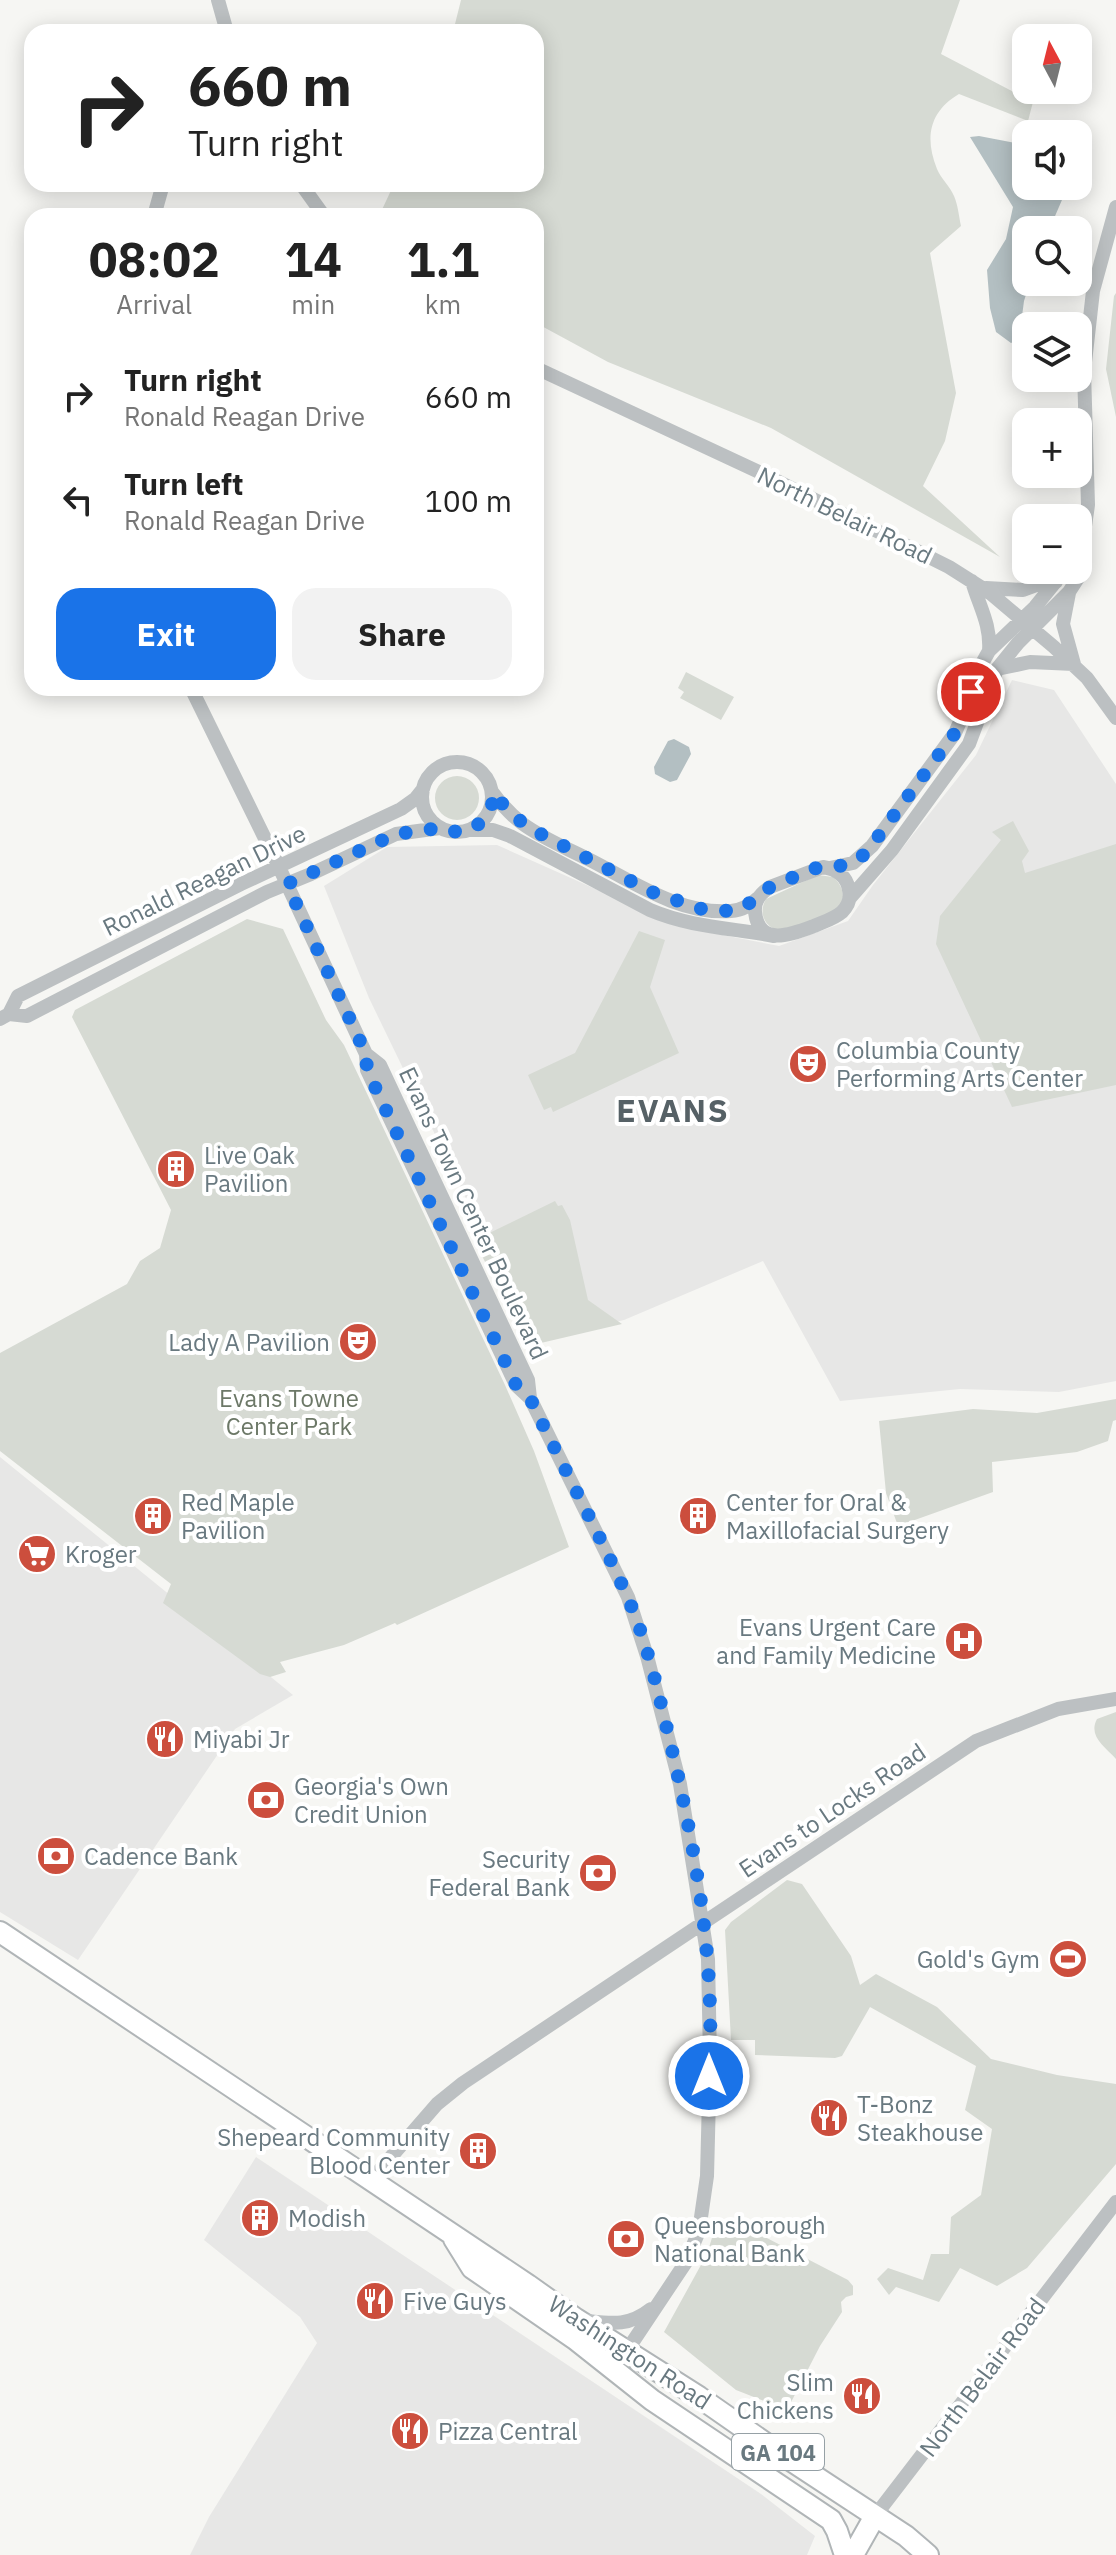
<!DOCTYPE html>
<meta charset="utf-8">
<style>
:root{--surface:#fff;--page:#f2f2f2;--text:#222;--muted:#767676;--accent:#1a73e8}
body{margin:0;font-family:"IBM Plex Sans",sans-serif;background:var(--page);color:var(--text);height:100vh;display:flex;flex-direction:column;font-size:30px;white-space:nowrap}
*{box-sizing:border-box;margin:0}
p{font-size:26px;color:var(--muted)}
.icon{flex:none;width:44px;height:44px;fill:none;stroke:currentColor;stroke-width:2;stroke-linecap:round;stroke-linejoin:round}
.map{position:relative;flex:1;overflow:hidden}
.sheet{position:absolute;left:24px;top:208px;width:520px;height:488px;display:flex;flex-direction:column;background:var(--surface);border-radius:24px;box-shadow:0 4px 20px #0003}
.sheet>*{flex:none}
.top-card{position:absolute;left:24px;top:24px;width:520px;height:168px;border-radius:24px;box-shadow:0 4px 20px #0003;background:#fff;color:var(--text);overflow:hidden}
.needle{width:52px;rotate:353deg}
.buttons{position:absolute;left:1012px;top:24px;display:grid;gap:16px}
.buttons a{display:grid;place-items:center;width:80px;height:80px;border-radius:16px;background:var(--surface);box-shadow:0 4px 20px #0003;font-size:40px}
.pin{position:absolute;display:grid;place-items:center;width:68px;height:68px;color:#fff;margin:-34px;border:4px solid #fff;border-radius:50%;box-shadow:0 2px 8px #0007}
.me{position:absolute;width:88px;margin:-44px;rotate:0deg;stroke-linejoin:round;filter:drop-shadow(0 0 6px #0008)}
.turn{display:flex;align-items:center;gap:28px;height:168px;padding:0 32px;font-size:36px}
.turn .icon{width:104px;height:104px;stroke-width:2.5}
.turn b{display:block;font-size:56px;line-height:68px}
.eta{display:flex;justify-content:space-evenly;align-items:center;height:136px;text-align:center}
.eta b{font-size:48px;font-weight:800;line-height:56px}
.primary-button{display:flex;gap:16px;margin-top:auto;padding:16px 32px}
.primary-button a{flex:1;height:92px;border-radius:24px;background:var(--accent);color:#fff;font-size:32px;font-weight:800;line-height:92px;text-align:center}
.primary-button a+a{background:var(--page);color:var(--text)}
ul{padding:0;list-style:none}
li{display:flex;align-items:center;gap:24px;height:104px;padding:0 32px}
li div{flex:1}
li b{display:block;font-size:30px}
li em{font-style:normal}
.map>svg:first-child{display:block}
.built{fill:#e7e7e6}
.green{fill:#d6dad3}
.water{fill:#b3bfc2}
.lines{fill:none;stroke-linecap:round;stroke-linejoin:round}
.major-casing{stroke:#b0b5b7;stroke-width:24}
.minor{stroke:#bcc0c2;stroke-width:14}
.major{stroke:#fff;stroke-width:20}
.route{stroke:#1a73e8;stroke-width:14;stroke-dasharray:0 25.2}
.labels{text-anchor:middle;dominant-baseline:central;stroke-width:8;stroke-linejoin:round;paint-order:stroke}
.shield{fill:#fff;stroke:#96a1a6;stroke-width:2}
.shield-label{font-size:22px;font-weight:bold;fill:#697980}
.street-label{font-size:24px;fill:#697980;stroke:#fff}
.poi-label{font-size:24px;fill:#697980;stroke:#fff;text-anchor:start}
.park-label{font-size:24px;fill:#6c7867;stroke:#fff}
.district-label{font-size:32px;font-weight:bold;letter-spacing:2px;fill:#566166;stroke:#fff}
</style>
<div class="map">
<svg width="1116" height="2555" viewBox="0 0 1116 2555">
<rect width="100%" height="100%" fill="#f6f6f3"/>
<path class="built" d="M 1012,680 L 1054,690 L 1116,784 L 1116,1381 L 1059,1392 L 960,1389 L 840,1401 L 763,1261 L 624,1320 L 535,1341 L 369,998 L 324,886 L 387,847 L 497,845 L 681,927 L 779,946 L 848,921 L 873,885 L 976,755 Z
M 0,1457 L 293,1695 L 235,1729 L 78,1960 L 0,1912 Z
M 256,2157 L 761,2494 L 815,2536 L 807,2555 L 190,2555 L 209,2517 L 317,2343 L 300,2317 L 204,2240 Z"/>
<path class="green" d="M 461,0 L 960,0 L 941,54 L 1033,102 L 1028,121 L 959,94 C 930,111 924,137 937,169 C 941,179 950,186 954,196 C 958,205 959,217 961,226 L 930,253 L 956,393 L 945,441 L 923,486 L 1000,557 L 771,428 L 608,362 L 536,323 L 536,216 L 379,216 L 394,184 L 536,184 L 536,32 L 453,32 Z
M 1116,293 L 1116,417 L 1106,369 L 1114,296 Z
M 686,672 L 734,697 L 721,720 L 680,698 L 684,692 L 678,688 Z
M435 798a22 22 0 1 1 44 0a22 22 0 1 1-44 0Z
M 1013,821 L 1029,851 L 1022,861 L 1025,873 L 1116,844 L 1116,1085 L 1012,1107 L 936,944 L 940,916 L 1001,840 L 992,832 Z
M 818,875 L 833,877 C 843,885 848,901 836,910 C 830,915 819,917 812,920 C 805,923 796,928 789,930 C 769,934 756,916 766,899 Z
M 247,919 L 283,929 L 326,1020 L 344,1045 L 505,1385 L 534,1451 L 569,1547 L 397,1625 L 395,1623 L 344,1645 L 280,1662 L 286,1672 L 270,1677 L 260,1674 L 163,1603 L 171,1584 L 0,1451 L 0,1353 L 127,1284 L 140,1261 L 160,1248 L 171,1210 L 72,1017 L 75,1010 Z
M 639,931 L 665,940 L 650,987 L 679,1053 L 553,1112 L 551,1107 L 544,1110 L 528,1075 L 575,1053 Z
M 555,1201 L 558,1206 L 562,1205 L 570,1220 L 588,1300 L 622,1324 L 528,1346 L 480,1252 L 477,1239 Z
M 1116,1399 L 1116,1420 L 1113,1421 L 1108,1441 L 1077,1452 L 992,1462 L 993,1492 L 898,1526 L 886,1493 L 879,1421 L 973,1409 L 1037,1413 Z
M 1116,1712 L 1116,1759 C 1104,1746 1088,1736 1097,1719 Z
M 787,1880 L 802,1884 L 851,1956 L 860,1985 L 876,1974 L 937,2007 L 991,2059 L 1057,2075 L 1116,2084 L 1116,2164 L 1027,2268 L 997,2286 L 960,2268 L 939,2302 L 896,2287 L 889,2295 L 877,2279 L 888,2268 L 923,2280 L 931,2254 L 949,2254 L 951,2217 L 981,2195 L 992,2129 L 965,2110 L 976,2066 L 870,2007 L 842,2056 L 835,2058 L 755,2055 L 755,2040 L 731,2040 L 725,1930 L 731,1922 Z
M 742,2225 L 848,2280 L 853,2286 L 853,2295 L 846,2297 L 841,2302 L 842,2312 L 820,2346 L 787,2410 L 736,2390 L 664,2332 L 707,2254 L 715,2228 Z"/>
<path class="water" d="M 979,136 L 1026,145 L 1026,186 L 1068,186 L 1049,230 L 1026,230 L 1026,282 L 1030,282 L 1024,301 L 1019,339 L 1011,343 L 996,332 L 990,308 L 987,270 L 1006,239 L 1013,207 L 970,137 Z
M 674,739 L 689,747 L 691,754 L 677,780 L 670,782 L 655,774 L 654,767 L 668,741 Z"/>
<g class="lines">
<g class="major-casing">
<path id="major" d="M 0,1932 L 528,2285 L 576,2319 L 699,2397 L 778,2452 L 906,2536 L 928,2555
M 454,2239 L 472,2268 L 575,2339 L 652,2400 L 831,2520 L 837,2531 L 845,2555
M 853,2555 L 875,2516"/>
</g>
<path class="minor" d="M 218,0 L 227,32
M 301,184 L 324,216
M 154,216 L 163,184
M 536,368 L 759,472 L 949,567 L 990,593 L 1054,647 L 1087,678 L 1116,718
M 1080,542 L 1084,533 L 1088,505 L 1084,371 L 1093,291 L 1116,207
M 972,581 C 979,606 991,624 989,651
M 986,588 L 1023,590 L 1042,583 L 1056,582
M 997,669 L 1030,662 L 1074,664 L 1063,624 L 1069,593
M 191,688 L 279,867 L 366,1054 L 367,1070 L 516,1385 L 530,1398
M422 797a35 35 0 1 1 70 0a35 35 0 1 1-70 0Z
M 493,793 C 501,804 511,815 523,824 C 542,838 566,848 588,859 C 632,881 679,915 731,911 C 742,910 749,906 758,898
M 471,830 L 493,830 L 510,836 L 650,910 C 690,927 731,928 774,936
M 823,867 C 836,869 847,876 849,890 C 851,898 848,906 842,912 C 834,919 823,922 814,926 C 793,934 759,948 755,912 C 754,900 761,893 770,887 Z
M 830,868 L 853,863 L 872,846 L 955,733 L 966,708 L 975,676 L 989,651 L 1035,607 L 1065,570
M 850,898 L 892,850 L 969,744 L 997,669 L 1018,643 L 1069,592 L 1078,578 L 1083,565 L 1084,533
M 9,1014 L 18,996 L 241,884 L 401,809 L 415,799 L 423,789
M 0,1019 L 9,1014 L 27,1016 L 267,892 L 311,874 L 396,834 L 440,828
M 366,1054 L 380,1065 L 528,1380 L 530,1398 L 628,1597 L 647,1656 L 680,1784 L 708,1959 L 710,2058 L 707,2176 L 699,2231 L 686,2262 L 626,2352
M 371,2180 L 437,2104 L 463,2083 L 976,1741 L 1058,1709 L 1116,1699
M 580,2320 C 609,2323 627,2328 651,2309
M 875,2516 L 1116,2202"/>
<use href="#major" class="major"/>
</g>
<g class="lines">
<path class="route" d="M 709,2076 C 716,1961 695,1845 668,1733 C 657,1687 646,1638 626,1594 C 597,1528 561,1464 530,1398 L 516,1385 L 367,1070 L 366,1054 L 287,884 L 396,834 L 440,828 L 450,832 L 471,830 L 485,819 L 493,802 L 493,793 L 512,815 L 533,830 L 652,892 L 702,909 L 729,911 L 743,908 L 770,887 L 816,868 L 830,868 L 853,863 L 866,853 L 955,733 L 971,692"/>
</g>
<defs>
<g id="theatre-disc" transform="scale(2)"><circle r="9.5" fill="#cc4e3d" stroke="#fff"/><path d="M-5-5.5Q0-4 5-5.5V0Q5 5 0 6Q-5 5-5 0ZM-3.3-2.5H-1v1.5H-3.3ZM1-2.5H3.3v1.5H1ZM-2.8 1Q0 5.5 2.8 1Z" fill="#fff"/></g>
<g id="building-disc" transform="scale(2)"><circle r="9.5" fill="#cc4e3d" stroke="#fff"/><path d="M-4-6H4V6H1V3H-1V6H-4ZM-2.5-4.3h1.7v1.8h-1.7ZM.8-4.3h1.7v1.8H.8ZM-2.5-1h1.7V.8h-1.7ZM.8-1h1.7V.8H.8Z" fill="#fff"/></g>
<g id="supermarket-disc" transform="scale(2)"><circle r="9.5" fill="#cc4e3d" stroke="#fff"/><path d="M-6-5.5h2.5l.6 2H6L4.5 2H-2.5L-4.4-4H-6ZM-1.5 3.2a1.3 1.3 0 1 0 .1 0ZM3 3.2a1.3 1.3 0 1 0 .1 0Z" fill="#fff"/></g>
<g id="hospital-disc" transform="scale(2)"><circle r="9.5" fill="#cc4e3d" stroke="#fff"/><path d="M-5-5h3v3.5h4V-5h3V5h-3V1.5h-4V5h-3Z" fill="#fff"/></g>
<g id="restaurant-disc" transform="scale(2)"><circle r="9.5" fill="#cc4e3d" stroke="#fff"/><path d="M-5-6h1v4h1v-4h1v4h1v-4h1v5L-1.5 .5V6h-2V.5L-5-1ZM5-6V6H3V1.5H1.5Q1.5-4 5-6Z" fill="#fff"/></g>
<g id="bank-disc" transform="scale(2)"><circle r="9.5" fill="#cc4e3d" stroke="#fff"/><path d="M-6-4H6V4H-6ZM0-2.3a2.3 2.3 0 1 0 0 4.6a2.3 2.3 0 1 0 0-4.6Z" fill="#fff"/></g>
<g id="stadium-disc" transform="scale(2)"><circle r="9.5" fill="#cc4e3d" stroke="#fff"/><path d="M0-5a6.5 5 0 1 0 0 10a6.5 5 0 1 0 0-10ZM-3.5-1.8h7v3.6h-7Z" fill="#fff"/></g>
</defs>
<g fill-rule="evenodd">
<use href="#theatre-disc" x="808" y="1064"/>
<use href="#building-disc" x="176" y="1169"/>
<use href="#theatre-disc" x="358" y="1342"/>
<use href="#building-disc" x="153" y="1516"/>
<use href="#building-disc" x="698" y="1516"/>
<use href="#supermarket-disc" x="37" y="1554"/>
<use href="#hospital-disc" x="964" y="1641"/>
<use href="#restaurant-disc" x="165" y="1739"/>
<use href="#bank-disc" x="266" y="1800"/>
<use href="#bank-disc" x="56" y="1856"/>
<use href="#bank-disc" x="598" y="1873"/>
<use href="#stadium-disc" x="1068" y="1959"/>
<use href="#restaurant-disc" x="829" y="2118"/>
<use href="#building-disc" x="478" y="2151"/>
<use href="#building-disc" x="260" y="2218"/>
<use href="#bank-disc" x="626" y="2239"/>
<use href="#restaurant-disc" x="375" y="2301"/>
<use href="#restaurant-disc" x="862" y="2396"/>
<use href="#restaurant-disc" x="410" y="2431"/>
</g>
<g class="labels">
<rect class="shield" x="732" y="2434" width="92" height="36" rx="6"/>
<g class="shield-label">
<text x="778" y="2452">GA 104</text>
</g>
<g class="street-label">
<text transform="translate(845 515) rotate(26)">North Belair Road</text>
<text transform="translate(204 880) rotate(-26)">Ronald Reagan Drive</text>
<text transform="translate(474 1213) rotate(65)">Evans Town Center Boulevard</text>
<text transform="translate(832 1810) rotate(-34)">Evans to Locks Road</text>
<text transform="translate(630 2352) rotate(33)">Washington Road</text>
<text transform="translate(982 2377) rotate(-53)">North Belair Road</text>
</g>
<g class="poi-label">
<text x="836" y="1050">Columbia County<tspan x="836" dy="28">Performing Arts Center</tspan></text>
<text x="204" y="1155">Live Oak<tspan x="204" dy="28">Pavilion</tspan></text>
<text x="330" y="1342" text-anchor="end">Lady A Pavilion</text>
<text x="181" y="1502">Red Maple<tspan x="181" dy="28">Pavilion</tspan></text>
<text x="726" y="1502">Center for Oral &amp;<tspan x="726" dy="28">Maxillofacial Surgery</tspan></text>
<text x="65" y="1554">Kroger</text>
<text x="936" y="1627" text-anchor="end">Evans Urgent Care<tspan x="936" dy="28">and Family Medicine</tspan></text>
<text x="193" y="1739">Miyabi Jr</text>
<text x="294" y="1786">Georgia's Own<tspan x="294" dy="28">Credit Union</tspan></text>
<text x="84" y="1856">Cadence Bank</text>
<text x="570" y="1859" text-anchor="end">Security<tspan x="570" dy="28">Federal Bank</tspan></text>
<text x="1040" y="1959" text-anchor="end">Gold's Gym</text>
<text x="857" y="2104">T-Bonz<tspan x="857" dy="28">Steakhouse</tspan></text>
<text x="450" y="2137" text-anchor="end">Shepeard Community<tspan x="450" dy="28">Blood Center</tspan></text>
<text x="288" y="2218">Modish</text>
<text x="654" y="2225">Queensborough<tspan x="654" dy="28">National Bank</tspan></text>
<text x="403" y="2301">Five Guys</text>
<text x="834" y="2382" text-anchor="end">Slim<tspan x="834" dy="28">Chickens</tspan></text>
<text x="438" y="2431">Pizza Central</text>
</g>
<g class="park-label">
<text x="289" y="1398">Evans Towne<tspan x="289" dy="28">Center Park</tspan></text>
</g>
<g class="district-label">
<text x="673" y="1110">EVANS</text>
</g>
</g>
</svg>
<div class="buttons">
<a><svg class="needle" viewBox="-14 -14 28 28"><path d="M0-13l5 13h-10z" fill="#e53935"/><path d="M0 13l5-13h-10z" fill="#767676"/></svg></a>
<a><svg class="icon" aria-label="sound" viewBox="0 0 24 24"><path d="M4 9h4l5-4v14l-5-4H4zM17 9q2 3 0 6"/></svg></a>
<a><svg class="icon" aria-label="search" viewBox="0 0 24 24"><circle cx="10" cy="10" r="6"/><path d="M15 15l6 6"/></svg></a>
<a><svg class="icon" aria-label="layers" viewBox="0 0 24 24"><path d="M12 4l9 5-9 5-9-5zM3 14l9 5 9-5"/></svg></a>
<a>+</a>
<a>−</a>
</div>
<div class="pin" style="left:971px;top:692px;background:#d93025"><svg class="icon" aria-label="arrive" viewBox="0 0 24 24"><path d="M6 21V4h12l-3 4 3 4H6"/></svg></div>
<svg class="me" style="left:709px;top:2076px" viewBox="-20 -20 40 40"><circle r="17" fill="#1a73e8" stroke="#fff" stroke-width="3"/><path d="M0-11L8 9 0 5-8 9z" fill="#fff"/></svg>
<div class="top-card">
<div class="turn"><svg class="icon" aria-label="right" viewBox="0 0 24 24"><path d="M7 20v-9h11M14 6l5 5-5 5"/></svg><div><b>660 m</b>Turn right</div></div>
</div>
<section class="sheet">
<div class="eta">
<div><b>08:02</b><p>Arrival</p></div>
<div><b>14</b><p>min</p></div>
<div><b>1.1</b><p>km</p></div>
</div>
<ul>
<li><svg class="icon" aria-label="right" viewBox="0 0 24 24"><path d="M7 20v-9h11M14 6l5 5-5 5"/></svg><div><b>Turn right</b><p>Ronald Reagan Drive</p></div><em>660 m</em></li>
<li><svg class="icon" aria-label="left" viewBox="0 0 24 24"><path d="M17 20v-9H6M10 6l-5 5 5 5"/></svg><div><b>Turn left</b><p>Ronald Reagan Drive</p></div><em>100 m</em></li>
</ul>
<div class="primary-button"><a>Exit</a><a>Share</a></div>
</section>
</div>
